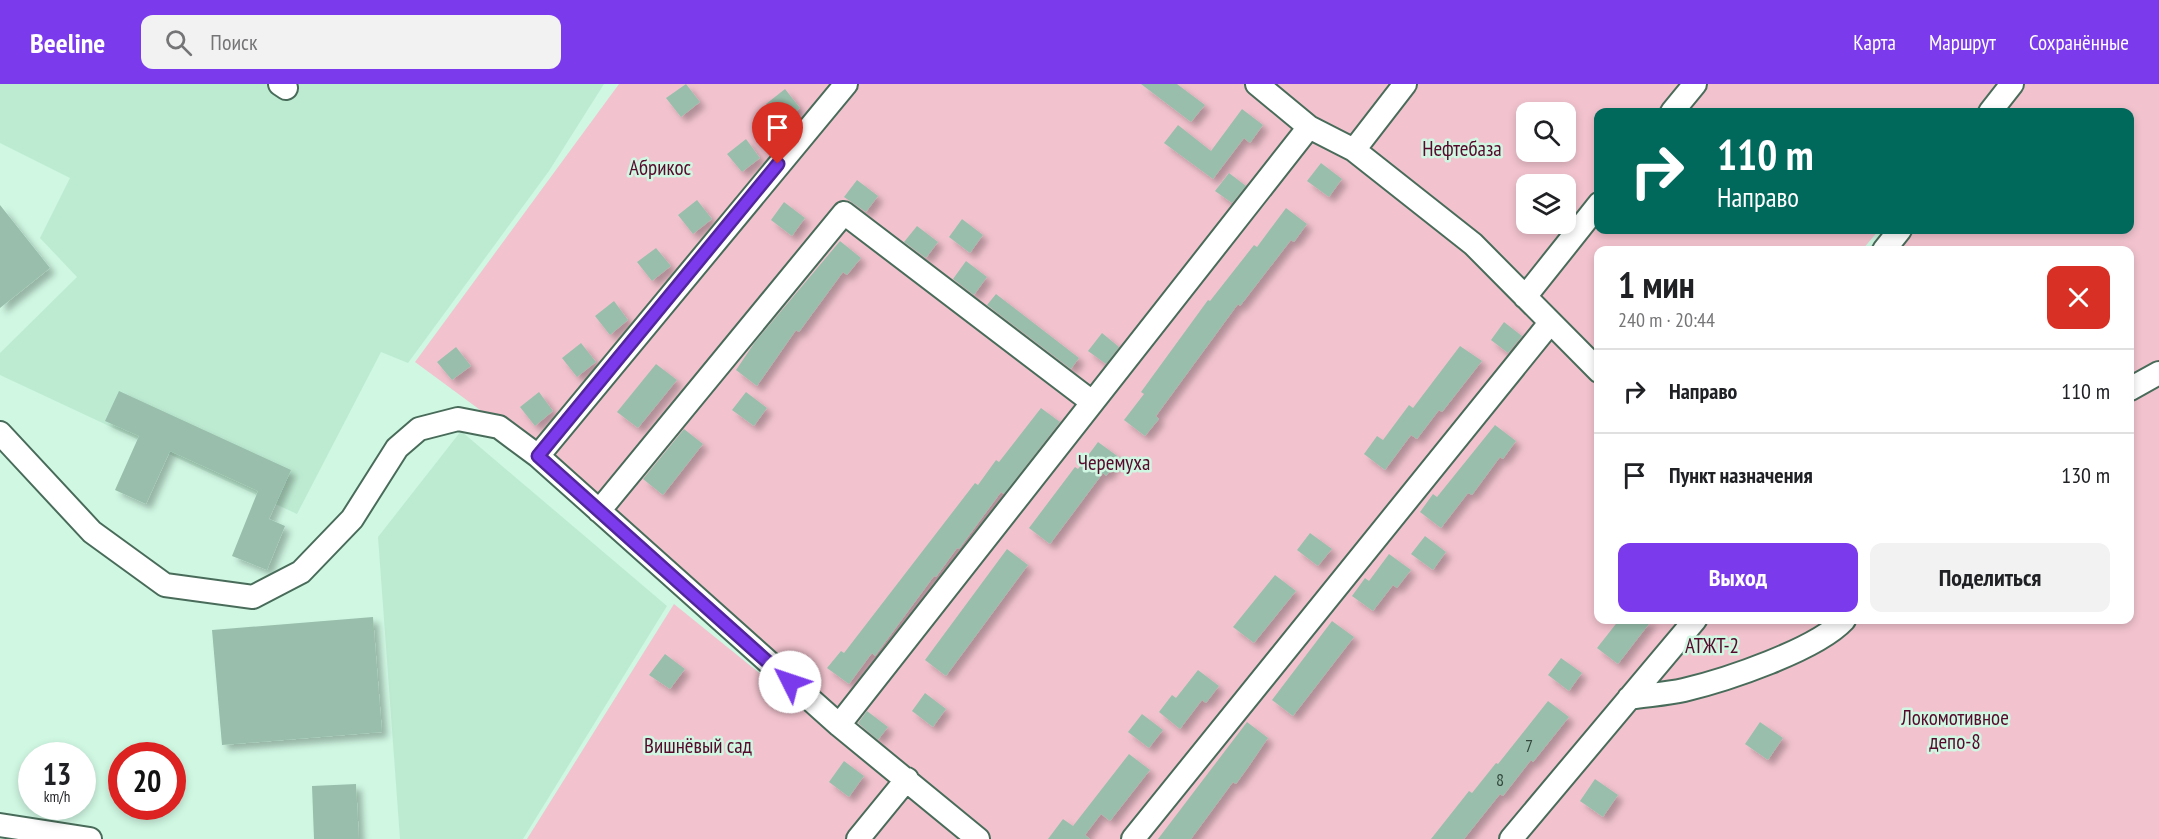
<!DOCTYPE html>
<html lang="ru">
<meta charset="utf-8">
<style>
:root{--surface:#fff;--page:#f2f2f2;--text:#202124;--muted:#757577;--line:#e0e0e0;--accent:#7c3aed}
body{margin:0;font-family:"PT Sans Narrow",sans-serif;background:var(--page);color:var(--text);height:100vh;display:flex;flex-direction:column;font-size:22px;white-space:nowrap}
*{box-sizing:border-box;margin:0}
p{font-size:20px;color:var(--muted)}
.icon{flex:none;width:33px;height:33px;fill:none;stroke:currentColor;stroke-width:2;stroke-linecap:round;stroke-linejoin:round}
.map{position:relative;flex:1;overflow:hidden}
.side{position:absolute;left:1594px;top:162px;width:540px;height:378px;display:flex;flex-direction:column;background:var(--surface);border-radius:12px;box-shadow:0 3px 9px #0003}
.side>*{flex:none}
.hud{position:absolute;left:1594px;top:24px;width:540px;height:126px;border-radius:12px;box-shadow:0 3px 9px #0003;background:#00695c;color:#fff;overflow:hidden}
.controls{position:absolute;left:1516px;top:18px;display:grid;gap:12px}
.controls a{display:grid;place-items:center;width:60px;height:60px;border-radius:12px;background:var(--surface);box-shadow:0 3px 9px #0003;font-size:30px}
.speed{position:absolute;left:18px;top:658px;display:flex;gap:12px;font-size:30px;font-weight:700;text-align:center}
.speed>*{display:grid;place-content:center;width:78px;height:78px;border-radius:50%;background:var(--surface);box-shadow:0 3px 9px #0003;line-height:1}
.speed small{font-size:15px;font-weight:400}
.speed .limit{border:9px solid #d22;background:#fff;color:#111}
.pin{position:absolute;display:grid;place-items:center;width:51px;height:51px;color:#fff;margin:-62px -26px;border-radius:50% 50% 50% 0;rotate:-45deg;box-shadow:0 0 6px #0007}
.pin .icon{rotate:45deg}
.me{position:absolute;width:66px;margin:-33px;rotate:311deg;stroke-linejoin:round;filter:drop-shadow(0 0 4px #0008)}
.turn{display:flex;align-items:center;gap:21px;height:126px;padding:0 24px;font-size:27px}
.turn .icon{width:78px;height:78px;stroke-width:2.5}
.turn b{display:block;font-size:42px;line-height:51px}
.round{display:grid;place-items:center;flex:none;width:63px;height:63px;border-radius:12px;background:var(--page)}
.summary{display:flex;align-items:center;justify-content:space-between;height:102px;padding:0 24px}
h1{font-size:36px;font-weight:600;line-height:45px}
.button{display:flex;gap:12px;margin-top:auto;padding:12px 24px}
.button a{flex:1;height:69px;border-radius:12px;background:var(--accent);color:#fff;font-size:24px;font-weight:600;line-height:69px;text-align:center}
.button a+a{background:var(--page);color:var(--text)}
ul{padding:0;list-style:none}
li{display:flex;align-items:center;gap:18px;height:84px;padding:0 24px;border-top:2px solid var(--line)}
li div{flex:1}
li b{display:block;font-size:22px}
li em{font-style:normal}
header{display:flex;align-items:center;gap:36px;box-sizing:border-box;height:84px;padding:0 30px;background:var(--accent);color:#fff}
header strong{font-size:28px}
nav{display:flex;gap:33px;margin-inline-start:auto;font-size:21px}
.search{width:420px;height:54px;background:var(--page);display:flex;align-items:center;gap:15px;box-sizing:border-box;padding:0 21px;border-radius:12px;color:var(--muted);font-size:22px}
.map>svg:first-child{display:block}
.built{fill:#bdebd2}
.green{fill:#f2c3cf;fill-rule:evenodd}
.building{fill:#99bfac;filter:url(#shadow)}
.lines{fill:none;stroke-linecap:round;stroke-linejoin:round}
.minor-casing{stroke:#496c5a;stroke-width:26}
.minor{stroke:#fff;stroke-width:22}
.route-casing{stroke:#51269a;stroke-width:15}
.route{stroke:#7c3aed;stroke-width:10}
.labels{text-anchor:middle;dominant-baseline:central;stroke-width:5;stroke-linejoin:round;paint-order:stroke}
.number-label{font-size:18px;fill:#34493e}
.park-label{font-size:21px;fill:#56092b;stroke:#cff7e2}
</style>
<header>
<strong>Beeline</strong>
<div class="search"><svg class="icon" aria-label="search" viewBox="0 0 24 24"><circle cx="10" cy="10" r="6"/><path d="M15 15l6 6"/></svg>Поиск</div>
<nav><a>Карта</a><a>Маршрут</a><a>Сохранённые</a></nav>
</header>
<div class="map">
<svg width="2159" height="755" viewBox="0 0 2159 755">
<defs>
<filter id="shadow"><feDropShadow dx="5.5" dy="5.5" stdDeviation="3" flood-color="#0004"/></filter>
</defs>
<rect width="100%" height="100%" fill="#cff7e2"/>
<path class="built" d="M 0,0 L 604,0 L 549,87 L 408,279 L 381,268 L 297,430 L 0,291 L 0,269 L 77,193 L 40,154 L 70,94 L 0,59 Z
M 461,347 L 667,522 L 523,755 L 400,755 L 378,453 Z"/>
<path class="green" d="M 619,0 L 833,0 L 537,368 L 415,278 Z
M 846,0 L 1257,0 L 1473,160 L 1599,291 L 1599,536 L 1689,536 L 1511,755 L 978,755 L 538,372 Z
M 1270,0 L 1400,0 L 1353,65 Z
M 1411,0 L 1997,0 L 1974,28 L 1599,28 L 1599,146 L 1879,146 L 1862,166 L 1599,166 L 1599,285 L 1359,65 ZM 1527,28 L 1566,28 L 1566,68 L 1527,68 ZM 1527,100 L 1566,100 L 1566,140 L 1527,140 Z
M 2005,0 L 2159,0 L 2159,285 L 2130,301 L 2130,166 L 1872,166 L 1889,146 L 2130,146 L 2130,28 L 1982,28 Z
M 2159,296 L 2159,755 L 1517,755 L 1630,621 L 1808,569 L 1838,536 L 2130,536 L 2130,311 Z
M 674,520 L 965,755 L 527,755 Z
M 1699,536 L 1835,536 L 1814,551 L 1644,611 Z"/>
<path class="building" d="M 686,0 L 700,18 L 681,33 L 666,14 Z
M 1141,0 L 1177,0 L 1205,21 L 1191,38 Z
M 785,5 L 800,24 L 781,39 L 766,20 Z
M 1242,25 L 1263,41 L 1250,59 L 1244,54 L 1213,95 L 1164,59 L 1178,41 L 1211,67 Z
M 746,55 L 760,74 L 742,88 L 727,70 Z
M 1321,79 L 1342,95 L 1329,113 L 1307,97 Z
M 1229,89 L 1246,102 L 1232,119 L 1215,107 Z
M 857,96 L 878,112 L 866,128 L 844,113 Z
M 697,116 L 712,135 L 693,150 L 678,131 Z
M 784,118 L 805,134 L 792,152 L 771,136 Z
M 0,121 L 50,184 L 0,224 Z
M 1286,124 L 1307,140 L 1294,158 L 1291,156 L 1240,222 L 1238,220 L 1156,332 L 1159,335 L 1145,352 L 1124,336 L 1144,310 L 1141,308 L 1208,216 L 1210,217 L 1254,161 L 1257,163 Z
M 962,135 L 983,151 L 970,169 L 949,153 Z
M 917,142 L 938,158 L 926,174 L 904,158 Z
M 840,157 L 861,174 L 847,191 L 843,188 L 799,248 L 796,246 L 757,302 L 736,286 L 755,258 Z
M 656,164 L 671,182 L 652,197 L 637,178 Z
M 966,177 L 987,193 L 974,211 L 953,195 Z
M 996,210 L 1079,274 L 1071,285 L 987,221 Z
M 614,217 L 628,236 L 610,251 L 595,232 Z
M 1504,238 L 1522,252 L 1508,269 L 1491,256 Z
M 1102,249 L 1119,263 L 1106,280 L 1088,267 Z
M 581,259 L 596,278 L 577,293 L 562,274 Z
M 1460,262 L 1482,277 L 1442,328 L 1439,326 L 1417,355 L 1411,351 L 1385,386 L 1364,370 L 1377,352 L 1383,356 L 1409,321 L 1413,324 Z
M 456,263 L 471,282 L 452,296 L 437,278 Z
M 656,280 L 677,296 L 638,344 L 617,328 Z
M 119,307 L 291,386 L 269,435 L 285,442 L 267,486 L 232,472 L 258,407 L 170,367 L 146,420 L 115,406 L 139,352 L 105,337 Z
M 539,308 L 553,327 L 535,342 L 520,323 Z
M 746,308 L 767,324 L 754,342 L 732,326 Z
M 1041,324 L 1060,338 L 1004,410 L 1001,408 L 959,465 L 957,464 L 936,493 L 934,492 L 875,572 L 872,569 L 849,600 L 827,584 L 841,567 L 844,569 L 975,399 L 978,401 L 996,376 L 999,378 Z
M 1495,341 L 1516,357 L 1503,375 L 1500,373 L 1472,411 L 1468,409 L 1441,444 L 1420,428 L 1433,410 L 1437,413 Z
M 684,345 L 703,360 L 663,411 L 643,395 Z
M 1098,358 L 1120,374 L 1106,392 L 1103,389 L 1050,460 L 1029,444 L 1075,383 L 1078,385 Z
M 1310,449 L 1332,465 L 1318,482 L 1297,466 Z
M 1425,452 L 1446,468 L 1433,486 L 1411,470 Z
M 1007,465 L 1028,481 L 946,592 L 925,576 Z
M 1389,470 L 1411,486 L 1397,504 L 1393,501 L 1373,527 L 1352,512 L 1365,494 L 1369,497 Z
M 1275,491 L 1296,507 L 1254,559 L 1233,543 Z
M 373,533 L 382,648 L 222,661 L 212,546 Z
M 1619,536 L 1652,536 L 1618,580 L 1597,564 Z
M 1332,537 L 1354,553 L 1293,632 L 1272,616 Z
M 665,570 L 685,585 L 670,605 L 649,591 Z
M 1561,574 L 1582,589 L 1569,607 L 1548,591 Z
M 1198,586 L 1219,602 L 1206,619 L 1202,616 L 1180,645 L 1159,628 L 1172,611 L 1176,614 Z
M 925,609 L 946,625 L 933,643 L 912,627 Z
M 1548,617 L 1569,633 L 1533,678 L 1531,676 L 1503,712 L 1500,710 L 1464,755 L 1431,755 L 1469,707 L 1472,709 L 1496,679 L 1498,680 Z
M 867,627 L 888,643 L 878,656 L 858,639 Z
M 1142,630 L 1163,646 L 1149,664 L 1128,648 Z
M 1247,638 L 1268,654 L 1249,682 L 1236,700 L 1233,698 L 1191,755 L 1158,755 Z
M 1760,638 L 1783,654 L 1768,676 L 1745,660 Z
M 1129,670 L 1150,686 L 1110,737 L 1101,730 L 1085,751 L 1090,755 L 1048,755 L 1063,735 L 1073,742 Z
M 844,677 L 864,692 L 849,713 L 829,698 Z
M 1595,695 L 1618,711 L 1603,733 L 1580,717 Z
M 356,700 L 359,755 L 314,755 L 312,702 Z"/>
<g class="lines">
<g class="minor-casing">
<path id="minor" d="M 280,0 L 286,4
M 1257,0 L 1309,43
M 1672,28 L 1695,0
M 1990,28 L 2012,0
M 1354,66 L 1405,0
M 1884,166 L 1900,146
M 1525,213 L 1599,120
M 2130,305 L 2159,289
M 0,349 L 92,448 L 165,501 L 253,513 L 301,488 L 352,435 L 397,364 L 419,345 L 458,335 L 499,343 L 538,372 L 839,641 L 978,755
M 538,372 L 846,0
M 599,427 L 844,129 L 1092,318
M 1629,614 C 1647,611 1666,610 1684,606 C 1726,596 1816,566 1844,536
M 839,641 L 1309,43 L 1354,66 L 1473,160 L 1599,287
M 0,741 L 90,755
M 858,755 L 907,695
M 1133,755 L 1550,239
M 1511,755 L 1695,536"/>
</g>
<use href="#minor" class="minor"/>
</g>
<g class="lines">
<g class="route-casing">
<path id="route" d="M 778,80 L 538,372 L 790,598"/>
</g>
<use href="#route" class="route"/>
</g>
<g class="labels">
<g class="number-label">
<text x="1529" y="661">7</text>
<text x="1500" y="695">8</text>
</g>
<g class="park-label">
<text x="1462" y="64">Нефтебаза</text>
<text x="660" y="83">Абрикос</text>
<text x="1114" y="378">Черемуха</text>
<text x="1712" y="561">АТЖТ-2</text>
<text x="1955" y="633">Локомотивное<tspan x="1955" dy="24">депо-8</tspan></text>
<text x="698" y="661">Вишнёвый сад</text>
</g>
</g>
</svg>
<div class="controls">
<a><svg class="icon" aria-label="search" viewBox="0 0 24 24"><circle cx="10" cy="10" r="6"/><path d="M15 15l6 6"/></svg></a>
<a><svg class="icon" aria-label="layers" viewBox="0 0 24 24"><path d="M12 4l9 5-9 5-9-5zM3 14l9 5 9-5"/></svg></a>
</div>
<div class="speed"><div>13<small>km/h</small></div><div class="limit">20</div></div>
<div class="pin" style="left:778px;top:80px;background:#d93025"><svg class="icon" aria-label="arrive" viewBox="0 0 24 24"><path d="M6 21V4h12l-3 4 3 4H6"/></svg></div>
<svg class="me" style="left:790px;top:598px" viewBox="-20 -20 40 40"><circle r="19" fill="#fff"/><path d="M0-13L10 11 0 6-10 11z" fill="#7c3aed"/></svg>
<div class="hud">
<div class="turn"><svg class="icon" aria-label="right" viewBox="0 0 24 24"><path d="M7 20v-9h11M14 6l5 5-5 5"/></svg><div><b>110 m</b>Направо</div></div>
</div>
<section class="side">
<div class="summary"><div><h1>1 мин</h1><p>240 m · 20:44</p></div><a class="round" style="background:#d93025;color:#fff"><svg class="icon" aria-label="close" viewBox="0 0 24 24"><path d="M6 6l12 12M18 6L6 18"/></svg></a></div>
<ul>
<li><svg class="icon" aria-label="right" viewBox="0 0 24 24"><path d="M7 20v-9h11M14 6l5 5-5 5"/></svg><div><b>Направо</b></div><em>110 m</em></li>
<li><svg class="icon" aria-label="arrive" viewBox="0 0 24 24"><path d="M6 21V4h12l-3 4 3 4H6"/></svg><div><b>Пункт назначения</b></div><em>130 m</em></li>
</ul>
<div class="button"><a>Выход</a><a>Поделиться</a></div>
</section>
</div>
